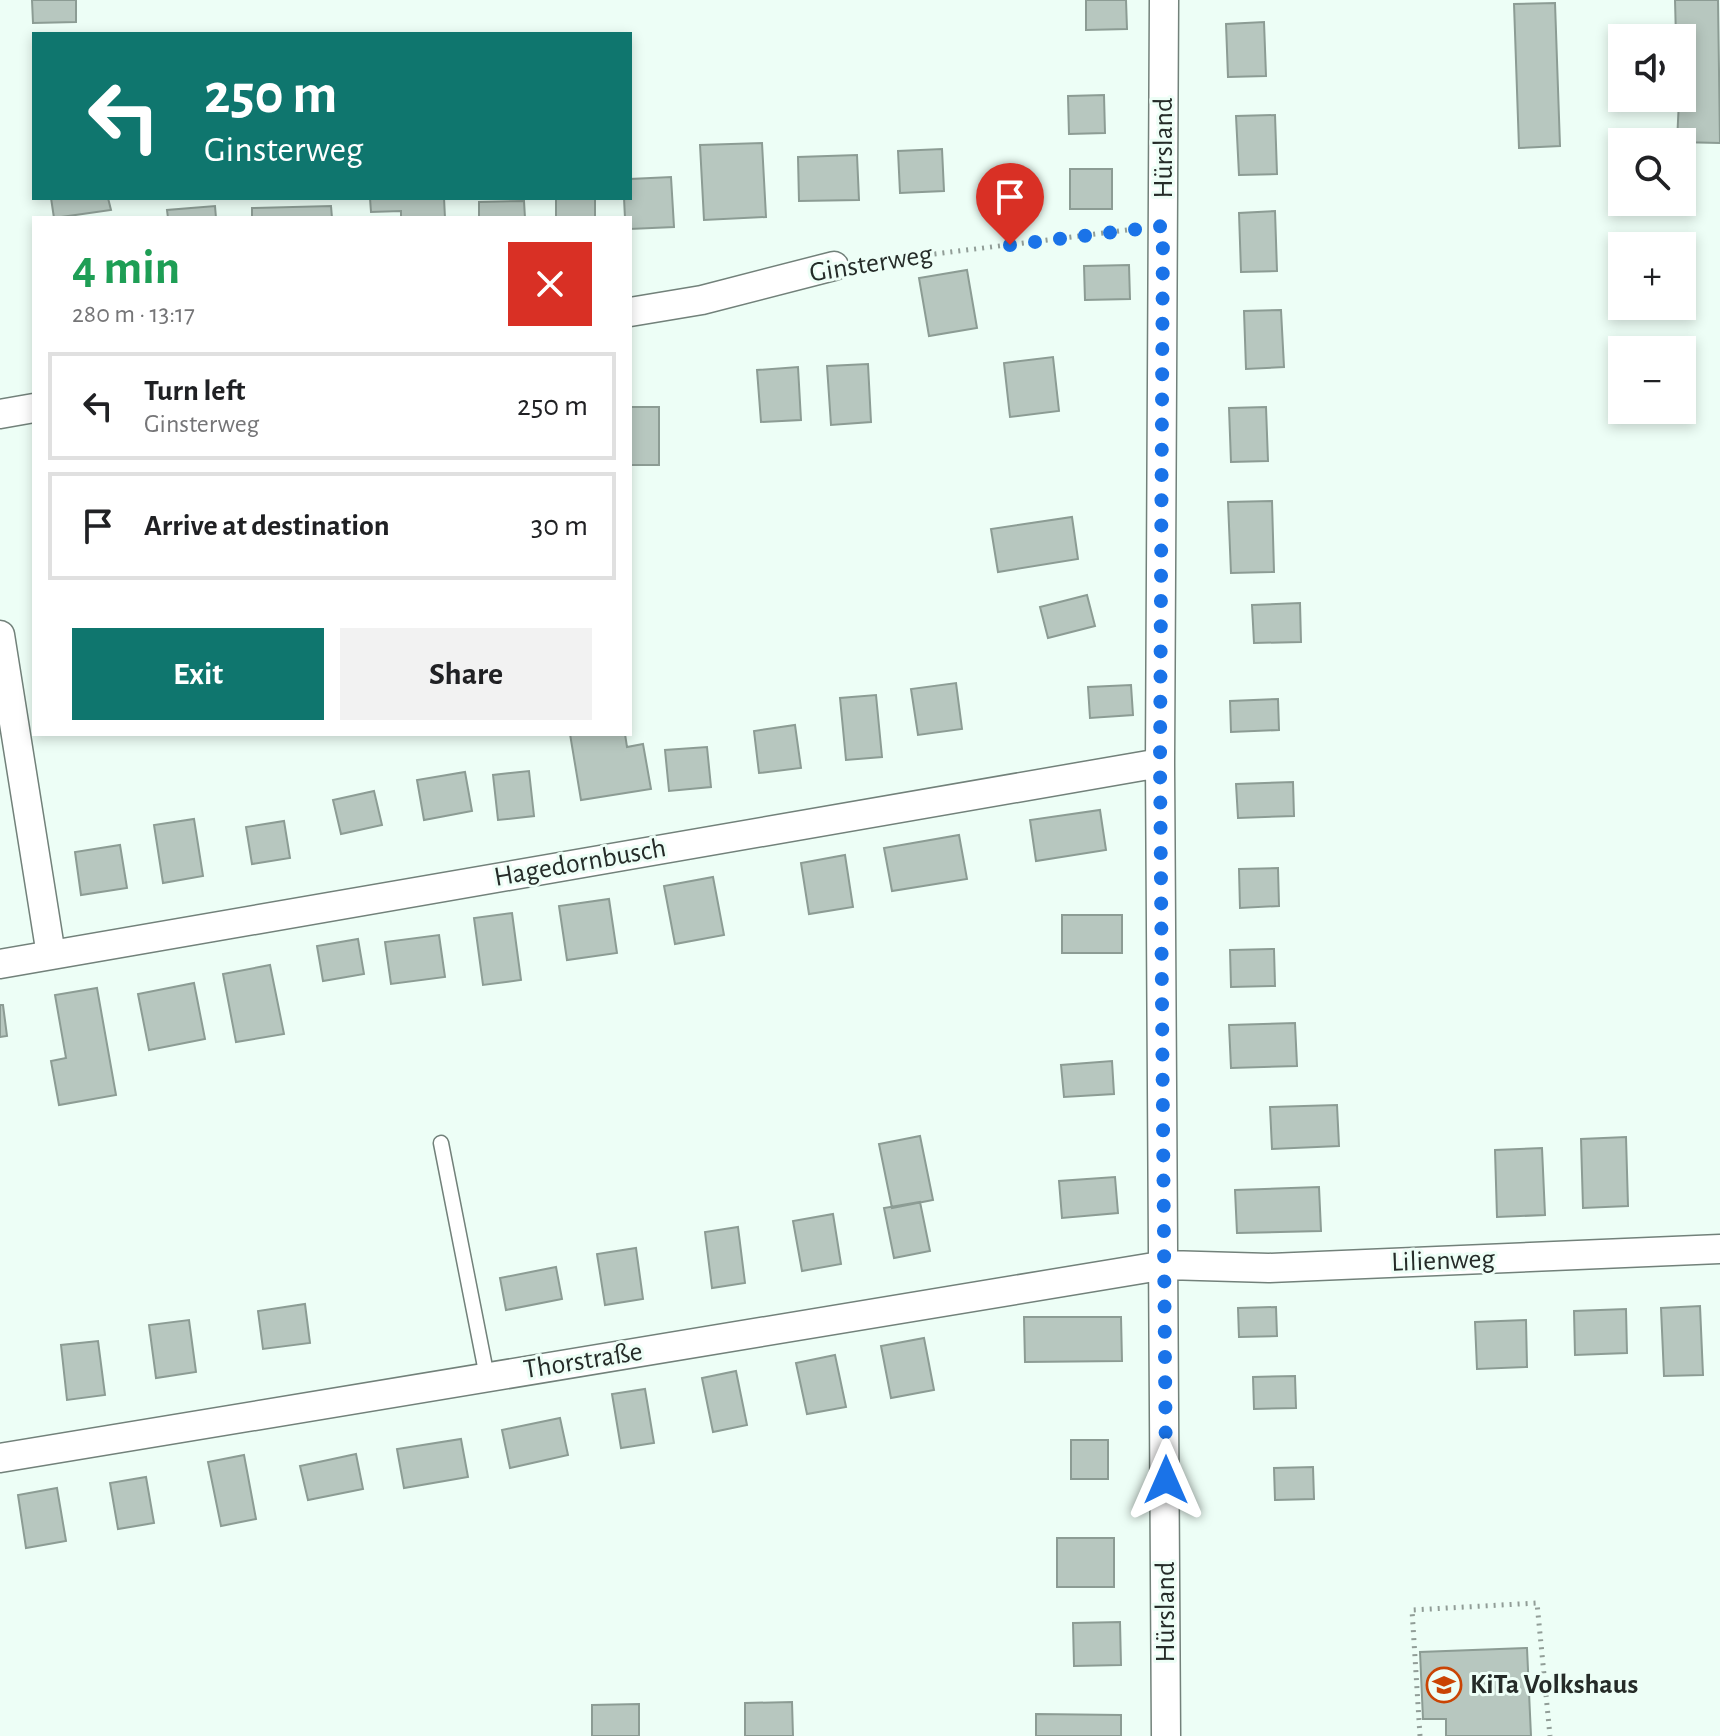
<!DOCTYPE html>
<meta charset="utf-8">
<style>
:root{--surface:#fff;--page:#f2f2f2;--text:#202124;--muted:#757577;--line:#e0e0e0;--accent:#0f766e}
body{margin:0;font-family:"Alegreya Sans",sans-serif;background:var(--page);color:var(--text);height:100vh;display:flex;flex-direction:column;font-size:30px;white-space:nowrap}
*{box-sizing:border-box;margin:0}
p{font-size:26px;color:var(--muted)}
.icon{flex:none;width:44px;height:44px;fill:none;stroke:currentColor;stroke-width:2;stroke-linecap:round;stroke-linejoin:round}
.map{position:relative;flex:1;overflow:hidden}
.side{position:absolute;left:32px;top:216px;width:600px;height:520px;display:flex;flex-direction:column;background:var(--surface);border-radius:0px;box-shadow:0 4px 12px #0003}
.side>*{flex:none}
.top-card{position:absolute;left:32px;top:32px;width:600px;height:168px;border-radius:0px;box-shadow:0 4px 12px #0003;background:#0f766e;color:#fff;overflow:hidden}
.fabs{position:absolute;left:1608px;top:24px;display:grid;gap:16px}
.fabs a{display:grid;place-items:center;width:88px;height:88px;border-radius:0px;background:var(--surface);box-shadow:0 4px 12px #0003;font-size:40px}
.pin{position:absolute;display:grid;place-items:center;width:68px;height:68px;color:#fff;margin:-82px -34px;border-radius:50% 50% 50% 0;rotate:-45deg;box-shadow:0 0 8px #0007}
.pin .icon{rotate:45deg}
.me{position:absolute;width:88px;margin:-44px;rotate:0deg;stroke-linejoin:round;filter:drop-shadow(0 0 6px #0008)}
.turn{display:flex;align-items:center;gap:28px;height:168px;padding:0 40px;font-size:36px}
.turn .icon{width:104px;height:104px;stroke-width:2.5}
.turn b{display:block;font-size:56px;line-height:68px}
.round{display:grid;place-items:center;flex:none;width:84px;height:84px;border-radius:0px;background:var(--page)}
.overview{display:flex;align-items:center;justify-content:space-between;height:136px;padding:0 40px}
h1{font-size:48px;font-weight:700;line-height:60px;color:#1e9e55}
.primary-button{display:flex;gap:16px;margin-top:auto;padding:16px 40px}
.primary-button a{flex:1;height:92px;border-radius:0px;background:var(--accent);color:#fff;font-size:32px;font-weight:700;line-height:92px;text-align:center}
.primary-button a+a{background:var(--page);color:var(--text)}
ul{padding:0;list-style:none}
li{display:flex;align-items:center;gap:24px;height:108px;margin:0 16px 12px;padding:0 24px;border:4px solid var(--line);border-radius:0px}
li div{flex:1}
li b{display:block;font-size:30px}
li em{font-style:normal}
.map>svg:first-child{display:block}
.building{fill:#b7c7bf;stroke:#8c9c94;stroke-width:2}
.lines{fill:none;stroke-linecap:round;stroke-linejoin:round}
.lane-casing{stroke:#72817a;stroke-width:17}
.street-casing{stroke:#72817a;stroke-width:31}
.path{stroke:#919d97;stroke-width:5;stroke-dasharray:2 6;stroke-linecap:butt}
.lane{stroke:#fff;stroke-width:14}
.street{stroke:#fff;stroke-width:28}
.route{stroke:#1a73e8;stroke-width:14;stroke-dasharray:0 25.2}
.labels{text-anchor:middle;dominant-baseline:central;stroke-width:6;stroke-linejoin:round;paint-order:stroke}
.street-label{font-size:28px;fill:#252b28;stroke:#edfef6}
.poi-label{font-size:28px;font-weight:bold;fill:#252b28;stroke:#edfef6;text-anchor:start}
</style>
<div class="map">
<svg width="1720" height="1736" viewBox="0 0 1720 1736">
<rect width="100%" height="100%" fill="#edfef6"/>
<path class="building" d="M 32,0 L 76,0 L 76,22 L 33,23 Z
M 1086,0 L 1126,0 L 1127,29 L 1086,30 Z
M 1675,0 L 1718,0 L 1720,143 L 1677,142 L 1682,38 L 1676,38 Z
M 1555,3 L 1560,146 L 1519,148 L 1514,4 Z
M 1264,22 L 1266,76 L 1228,77 L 1226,24 Z
M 1104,95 L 1105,133 L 1069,134 L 1068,96 Z
M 1275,115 L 1277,174 L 1239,175 L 1236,116 Z
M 762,143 L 766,217 L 704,220 L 700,145 Z
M 942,149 L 944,191 L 900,193 L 898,151 Z
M 857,155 L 859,200 L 799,201 L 798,157 Z
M 1070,169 L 1112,169 L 1112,209 L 1070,209 Z
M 671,177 L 674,227 L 630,229 L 630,218 L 625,218 L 624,198 L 630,198 L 630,179 Z
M 51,198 L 108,198 L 111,210 L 54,218 Z
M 370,198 L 444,198 L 445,218 L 401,218 L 401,211 L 371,212 Z
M 556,198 L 595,198 L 595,218 L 556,218 Z
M 524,201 L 525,218 L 479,218 L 479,202 Z
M 215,206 L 216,218 L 168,218 L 167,210 Z
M 331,206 L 332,218 L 252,218 L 252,208 Z
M 1275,211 L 1277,271 L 1241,272 L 1239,213 Z
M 1129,265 L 1130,299 L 1085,300 L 1084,266 Z
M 967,270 L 977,328 L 929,336 L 919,278 Z
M 1281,310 L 1284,367 L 1246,369 L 1244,311 Z
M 1053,357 L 1059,411 L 1010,417 L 1004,363 Z
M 868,364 L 871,422 L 831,425 L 827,366 Z
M 798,367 L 801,420 L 761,422 L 757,370 Z
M 630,407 L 659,407 L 659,465 L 630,465 Z
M 1266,407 L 1268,461 L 1231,462 L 1229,408 Z
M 1272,501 L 1274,572 L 1231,573 L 1228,502 Z
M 1072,517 L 1078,559 L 998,572 L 991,529 Z
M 1087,595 L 1095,626 L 1048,638 L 1040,607 Z
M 1300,603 L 1301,642 L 1254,643 L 1252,605 Z
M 956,683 L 962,729 L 918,735 L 911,689 Z
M 1131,685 L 1133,715 L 1090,718 L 1088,687 Z
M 876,695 L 882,757 L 846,760 L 840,698 Z
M 1278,699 L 1279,730 L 1231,732 L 1230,701 Z
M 795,725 L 801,768 L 759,773 L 754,731 Z
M 570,734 L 625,734 L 627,747 L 643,744 L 651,789 L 581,800 Z
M 707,747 L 711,787 L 669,791 L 665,750 Z
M 529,771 L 534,816 L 498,820 L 493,775 Z
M 465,772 L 472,811 L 424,820 L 417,780 Z
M 1293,782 L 1294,816 L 1238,818 L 1236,784 Z
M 374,791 L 382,825 L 341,834 L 333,800 Z
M 1100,810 L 1106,850 L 1036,861 L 1030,820 Z
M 194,819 L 203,876 L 163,883 L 154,825 Z
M 284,821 L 290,858 L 252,864 L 246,827 Z
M 959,835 L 967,879 L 892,891 L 884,848 Z
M 120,845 L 127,888 L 81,895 L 75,852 Z
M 845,855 L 853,907 L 809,914 L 801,863 Z
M 1278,868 L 1279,906 L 1240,908 L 1239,869 Z
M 713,877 L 724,935 L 675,944 L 664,886 Z
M 609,899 L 617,953 L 567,960 L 559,906 Z
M 512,913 L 521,980 L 483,985 L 474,918 Z
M 1062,915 L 1122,915 L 1122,953 L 1062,953 Z
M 439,935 L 445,977 L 391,984 L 385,942 Z
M 358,939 L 364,974 L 323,981 L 317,946 Z
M 1274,949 L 1275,986 L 1231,987 L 1230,950 Z
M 270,965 L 284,1034 L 236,1042 L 223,974 Z
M 194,983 L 205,1039 L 149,1050 L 138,994 Z
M 97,988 L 116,1095 L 59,1105 L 51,1061 L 66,1058 L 55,995 Z
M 0,1005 L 3,1005 L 7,1036 L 0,1037 Z
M 1295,1023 L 1297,1066 L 1231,1068 L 1229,1025 Z
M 1112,1061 L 1114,1094 L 1064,1097 L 1061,1065 Z
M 1337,1105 L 1339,1146 L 1272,1149 L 1270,1107 Z
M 920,1136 L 933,1200 L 892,1208 L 879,1144 Z
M 1626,1137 L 1628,1206 L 1583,1208 L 1581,1139 Z
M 1542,1148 L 1545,1215 L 1497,1217 L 1495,1150 Z
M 1115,1177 L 1118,1213 L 1062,1218 L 1059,1181 Z
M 1319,1187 L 1321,1231 L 1237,1233 L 1235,1190 Z
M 920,1202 L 930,1251 L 894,1258 L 884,1208 Z
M 833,1214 L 841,1264 L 802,1271 L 793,1221 Z
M 738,1227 L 745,1283 L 712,1288 L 705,1232 Z
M 636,1248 L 643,1299 L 605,1305 L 597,1254 Z
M 556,1267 L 562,1299 L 506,1310 L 500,1278 Z
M 305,1304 L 310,1343 L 263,1349 L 258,1311 Z
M 1700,1306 L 1703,1375 L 1664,1376 L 1661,1308 Z
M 1276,1307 L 1277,1336 L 1239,1337 L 1238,1308 Z
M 1626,1309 L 1627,1353 L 1575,1355 L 1574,1311 Z
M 1024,1317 L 1121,1317 L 1122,1361 L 1025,1362 Z
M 189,1320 L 196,1372 L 156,1378 L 149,1325 Z
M 1526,1320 L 1527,1367 L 1477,1369 L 1475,1322 Z
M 924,1338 L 934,1390 L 891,1398 L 881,1346 Z
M 98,1341 L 105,1395 L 67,1400 L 61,1345 Z
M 835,1355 L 846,1407 L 807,1414 L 796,1363 Z
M 736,1371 L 747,1425 L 713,1432 L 702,1378 Z
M 1295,1376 L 1296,1408 L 1254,1409 L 1253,1377 Z
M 645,1389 L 654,1443 L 621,1448 L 612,1394 Z
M 560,1418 L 568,1455 L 510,1468 L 502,1430 Z
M 461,1439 L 468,1477 L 404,1488 L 397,1449 Z
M 1071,1440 L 1108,1440 L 1108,1479 L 1071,1479 Z
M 356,1454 L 363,1489 L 308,1500 L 300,1466 Z
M 244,1455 L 256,1519 L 221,1526 L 208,1462 Z
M 1313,1467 L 1314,1499 L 1275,1500 L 1274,1468 Z
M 146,1477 L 154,1523 L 118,1529 L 110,1483 Z
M 57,1488 L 66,1541 L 26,1548 L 18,1495 Z
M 1057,1538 L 1114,1538 L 1114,1587 L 1057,1587 Z
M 1120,1622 L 1121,1665 L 1074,1666 L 1073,1623 Z
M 1527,1648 L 1531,1736 L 1446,1736 L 1446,1719 L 1423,1719 L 1420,1652 Z
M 792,1702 L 793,1736 L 745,1736 L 745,1703 Z
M 639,1704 L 639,1736 L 592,1736 L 592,1705 Z
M 1036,1714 L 1121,1715 L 1121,1736 L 1036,1736 Z"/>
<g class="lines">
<g class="lane-casing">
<path id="lane" d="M 441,1143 L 487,1377"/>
</g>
<g class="street-casing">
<path id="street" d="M 1164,0 L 1160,763 L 1166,1736
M 630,312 L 702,300 L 834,266
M 0,414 L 34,408
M 0,635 L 51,955
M 0,964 L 1160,763
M 0,1458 L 1166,1265 L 1269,1268 L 1720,1249"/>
</g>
<path class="path" d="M 863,263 L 1135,229
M 1420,1736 L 1412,1610 L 1537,1603 L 1550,1736"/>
<use href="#lane" class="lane"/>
<use href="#street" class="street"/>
</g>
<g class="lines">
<path class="route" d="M 1010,245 L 1163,226 L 1160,763 L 1166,1480"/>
</g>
<defs>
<g id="school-ring" transform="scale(1.8)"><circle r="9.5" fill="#edfef6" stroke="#ca4404" stroke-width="1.5"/><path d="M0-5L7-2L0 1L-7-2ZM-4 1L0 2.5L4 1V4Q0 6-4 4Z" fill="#ca4404"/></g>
</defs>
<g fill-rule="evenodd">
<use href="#school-ring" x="1444" y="1685"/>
</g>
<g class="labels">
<g class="street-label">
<text transform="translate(1164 148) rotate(-90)">Hürsland</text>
<text transform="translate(871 264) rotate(-9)">Ginsterweg</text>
<text transform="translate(580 863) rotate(-10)">Hagedornbusch</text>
<text transform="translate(1443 1261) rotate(-2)">Lilienweg</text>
<text transform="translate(583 1361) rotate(-9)">Thorstraße</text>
<text transform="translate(1166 1612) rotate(-90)">Hürsland</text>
</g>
<g class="poi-label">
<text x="1470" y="1685">KiTa Volkshaus</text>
</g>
</g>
</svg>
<div class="fabs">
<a><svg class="icon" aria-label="sound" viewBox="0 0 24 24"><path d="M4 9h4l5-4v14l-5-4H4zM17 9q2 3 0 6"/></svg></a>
<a><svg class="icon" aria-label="search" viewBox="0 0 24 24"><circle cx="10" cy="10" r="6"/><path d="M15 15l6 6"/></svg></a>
<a>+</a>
<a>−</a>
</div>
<div class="pin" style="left:1010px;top:245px;background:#d93025"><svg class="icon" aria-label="arrive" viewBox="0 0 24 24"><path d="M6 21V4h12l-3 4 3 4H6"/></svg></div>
<svg class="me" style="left:1166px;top:1480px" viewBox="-20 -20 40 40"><path d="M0-17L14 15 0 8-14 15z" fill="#1a73e8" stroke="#fff" stroke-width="4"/></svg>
<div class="top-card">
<div class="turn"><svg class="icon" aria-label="left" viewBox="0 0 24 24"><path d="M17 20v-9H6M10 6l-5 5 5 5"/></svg><div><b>250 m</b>Ginsterweg</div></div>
</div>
<section class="side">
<div class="overview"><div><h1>4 min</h1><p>280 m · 13:17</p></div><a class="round" style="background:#d93025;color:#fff"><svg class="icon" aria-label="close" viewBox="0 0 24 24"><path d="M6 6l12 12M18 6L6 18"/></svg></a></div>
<ul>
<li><svg class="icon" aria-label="left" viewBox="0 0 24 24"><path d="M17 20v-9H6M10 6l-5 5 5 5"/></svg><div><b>Turn left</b><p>Ginsterweg</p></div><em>250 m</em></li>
<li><svg class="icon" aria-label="arrive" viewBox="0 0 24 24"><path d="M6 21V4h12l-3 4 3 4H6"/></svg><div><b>Arrive at destination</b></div><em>30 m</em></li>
</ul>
<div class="primary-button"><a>Exit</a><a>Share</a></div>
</section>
</div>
